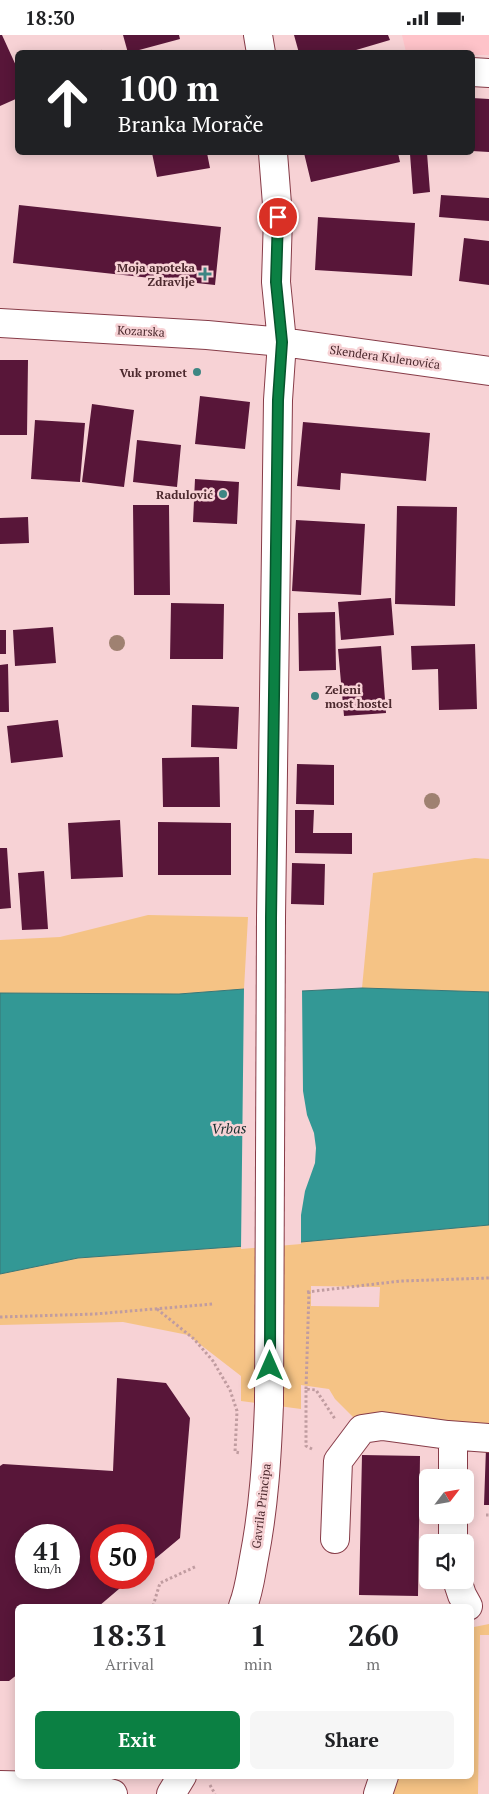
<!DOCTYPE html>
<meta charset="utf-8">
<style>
:root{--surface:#fff;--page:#f6f6f6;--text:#202124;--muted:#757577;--accent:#0b8043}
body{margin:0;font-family:"PT Serif",serif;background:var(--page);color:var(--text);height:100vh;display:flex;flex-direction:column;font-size:19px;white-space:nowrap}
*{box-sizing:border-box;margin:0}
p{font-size:16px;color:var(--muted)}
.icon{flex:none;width:28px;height:28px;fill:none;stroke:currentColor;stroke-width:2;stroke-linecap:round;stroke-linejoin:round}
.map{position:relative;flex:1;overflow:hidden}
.sheet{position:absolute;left:15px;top:1569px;width:459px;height:175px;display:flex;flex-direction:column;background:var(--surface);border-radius:8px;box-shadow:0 2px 12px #0003}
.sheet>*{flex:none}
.hud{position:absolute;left:15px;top:15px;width:460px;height:105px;border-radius:8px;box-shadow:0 2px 12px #0003;background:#202124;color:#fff;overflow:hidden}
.needle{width:32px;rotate:59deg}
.buttons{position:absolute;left:419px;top:1434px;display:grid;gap:10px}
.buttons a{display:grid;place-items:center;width:55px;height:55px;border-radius:8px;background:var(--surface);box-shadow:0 2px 12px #0003;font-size:25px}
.speed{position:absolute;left:15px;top:1489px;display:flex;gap:10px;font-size:25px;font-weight:700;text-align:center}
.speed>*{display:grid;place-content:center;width:65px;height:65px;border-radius:50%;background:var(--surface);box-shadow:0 2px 12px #0003;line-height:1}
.speed small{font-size:12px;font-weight:400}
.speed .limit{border:8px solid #d22;background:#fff;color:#111}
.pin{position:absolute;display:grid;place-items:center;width:42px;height:42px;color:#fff;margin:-21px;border:2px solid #fff;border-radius:50%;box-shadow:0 1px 5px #0007}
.me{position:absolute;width:55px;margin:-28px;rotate:0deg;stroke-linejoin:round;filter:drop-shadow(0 0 4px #0008)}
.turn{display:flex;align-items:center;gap:18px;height:105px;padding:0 20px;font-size:22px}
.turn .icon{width:65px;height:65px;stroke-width:2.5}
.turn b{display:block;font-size:35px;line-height:42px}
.eta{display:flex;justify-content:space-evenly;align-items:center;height:85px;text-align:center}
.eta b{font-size:30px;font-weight:800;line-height:35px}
.primary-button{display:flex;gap:10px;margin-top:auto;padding:10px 20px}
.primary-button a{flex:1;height:58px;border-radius:8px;background:var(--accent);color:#fff;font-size:20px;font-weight:800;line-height:58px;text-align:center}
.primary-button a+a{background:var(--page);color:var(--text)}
.status{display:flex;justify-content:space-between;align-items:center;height:35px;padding:0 25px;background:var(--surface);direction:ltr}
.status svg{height:14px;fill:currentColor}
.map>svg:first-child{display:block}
.built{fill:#fec3c9}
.green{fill:#f5c385;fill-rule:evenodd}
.water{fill:#339895;stroke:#3a7776}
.pier{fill:#f7d2d5}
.building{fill:#581639;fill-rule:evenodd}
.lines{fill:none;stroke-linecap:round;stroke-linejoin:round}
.minor-casing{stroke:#873c48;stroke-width:30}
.major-casing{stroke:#873c48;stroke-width:30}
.path{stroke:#c09ca0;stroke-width:3;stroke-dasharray:2.5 2.5;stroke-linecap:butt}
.minor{stroke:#fff;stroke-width:28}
.major{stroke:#fff;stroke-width:28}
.major-bridge-casing{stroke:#873c48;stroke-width:30;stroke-linecap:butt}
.major-bridge{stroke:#fff;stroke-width:28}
.tree{fill:#9f8171}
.route-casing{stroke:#07532c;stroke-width:12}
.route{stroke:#0b8043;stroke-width:9}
.poi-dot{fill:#3e8683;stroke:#f7d2d5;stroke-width:2}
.labels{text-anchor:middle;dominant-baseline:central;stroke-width:5;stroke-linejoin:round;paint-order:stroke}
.poi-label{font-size:12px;font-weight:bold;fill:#4c292e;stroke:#f7d2d5;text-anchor:end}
.street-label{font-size:12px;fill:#4c292e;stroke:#f7d2d5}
.water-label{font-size:14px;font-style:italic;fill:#172e2d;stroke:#f7d2d5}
</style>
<div class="status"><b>18:30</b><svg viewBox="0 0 49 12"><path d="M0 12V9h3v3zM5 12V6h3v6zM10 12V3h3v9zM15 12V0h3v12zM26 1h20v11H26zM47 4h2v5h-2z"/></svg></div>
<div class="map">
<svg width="489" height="1759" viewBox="0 0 489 1759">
<rect width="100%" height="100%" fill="#f7d2d5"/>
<path class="built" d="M 402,0 L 489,0 L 489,20 L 473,20 L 472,18 L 406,17 Z"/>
<path class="green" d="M 475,823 L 489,824 L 489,957 L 362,953 L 373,838 Z
M 148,880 L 248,882 L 244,954 L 179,959 L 0,958 L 0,905 L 60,902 Z
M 489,1190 L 489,1394 L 451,1394 L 354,1383 L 335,1364 L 329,1354 L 301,1350 L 301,1374 L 241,1366 L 241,1341 L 188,1300 L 123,1287 L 0,1290 L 0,1239 L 78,1223 L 301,1207 ZM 311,1251 L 380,1252 L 379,1272 L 311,1271 Z
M 489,1589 L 489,1600 L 480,1600 L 478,1759 L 391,1759 L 396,1741 L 471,1741 L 471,1595 L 474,1592 Z"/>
<path class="water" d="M 362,953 L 489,957 L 489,1190 L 301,1207 L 78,1223 L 0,1239 L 0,958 L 179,959 L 244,954 L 302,956 Z"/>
<path class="pier" d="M 244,952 L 302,954 L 303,1056 L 307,1080 L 314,1098 L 316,1113 L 315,1128 L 305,1156 L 301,1180 L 301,1209 L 241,1214 Z"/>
<path class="building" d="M 0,0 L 2,0 L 18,35 L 18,63 L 0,71 Z
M 123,0 L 179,0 L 180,4 L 128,18 Z
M 294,0 L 388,0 L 390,5 L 346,18 L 299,18 Z
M 472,63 L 489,64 L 489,117 L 472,116 Z
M 152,118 L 207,118 L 210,133 L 157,142 Z
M 304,118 L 398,118 L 400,127 L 311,147 Z
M 427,118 L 430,157 L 413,159 L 410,119 Z
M 441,160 L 489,163 L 489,186 L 439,182 Z
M 19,170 L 221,192 L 215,250 L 13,228 Z
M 318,182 L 415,188 L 412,241 L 315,235 Z
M 464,203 L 489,206 L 489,250 L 459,246 Z
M 0,325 L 28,325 L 27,400 L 0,400 Z
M 200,361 L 250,367 L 245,414 L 195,409 Z
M 92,369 L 134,375 L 124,452 L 82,447 Z
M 35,385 L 85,388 L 80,447 L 31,444 Z
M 303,387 L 430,398 L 426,446 L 341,438 L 340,455 L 297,451 Z
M 137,405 L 181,410 L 177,452 L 133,447 Z
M 195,444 L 239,447 L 237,489 L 193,487 Z
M 133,470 L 169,470 L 170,560 L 134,560 Z
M 397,471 L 457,472 L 455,571 L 395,569 Z
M 28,482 L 29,508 L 0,509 L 0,483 Z
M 296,485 L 365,489 L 361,560 L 292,556 Z
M 391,563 L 394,600 L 341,605 L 338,567 Z
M 171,568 L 224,569 L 223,624 L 170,624 Z
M 335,577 L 336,635 L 299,636 L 298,578 Z
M 53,592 L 56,628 L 15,631 L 13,595 Z
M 0,595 L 6,595 L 6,619 L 0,619 Z
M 475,609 L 477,674 L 439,675 L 438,634 L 412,635 L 411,611 Z
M 381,611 L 386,678 L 344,681 L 338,614 Z
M 8,629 L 9,677 L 0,677 L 0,630 Z
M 192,670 L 239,672 L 237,714 L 191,712 Z
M 58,685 L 63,722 L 11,728 L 7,691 Z
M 219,722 L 220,772 L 163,772 L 162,723 Z
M 297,729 L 334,730 L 334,770 L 296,769 Z
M 295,775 L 314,775 L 313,798 L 352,798 L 352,819 L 295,818 Z
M 120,785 L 123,842 L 71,844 L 68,788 Z
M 158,787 L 231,788 L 231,840 L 158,840 Z
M 0,813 L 7,813 L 11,873 L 0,874 Z
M 292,828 L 325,829 L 324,870 L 291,869 Z
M 44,836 L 48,894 L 22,895 L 18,838 Z
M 117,1343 L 166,1348 L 190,1383 L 180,1503 L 144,1533 L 144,1500 L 101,1500 L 101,1542 L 133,1542 L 99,1571 L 18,1571 L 18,1639 L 9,1646 L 0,1646 L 0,1431 L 3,1429 L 113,1436 ZM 26,1500 L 69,1500 L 69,1542 L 26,1542 Z
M 486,1413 L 489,1413 L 489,1470 L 484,1470 Z
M 362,1420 L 420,1421 L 418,1561 L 359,1560 Z"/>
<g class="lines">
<g class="minor-casing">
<path id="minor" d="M 472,37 L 489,38
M 448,1400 L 489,1403
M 453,1480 L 453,1508
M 335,1504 L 338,1426 L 362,1394 L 382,1391 L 448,1400 L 453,1409 L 453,1442
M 457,1545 L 462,1560 L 468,1571
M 0,1750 L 88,1752 L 113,1759
M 378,1759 L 384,1741"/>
</g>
<g class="major-casing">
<path id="major" d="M 258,0 L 261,18
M 0,288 L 207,300 L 282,307 L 489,336
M 271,883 L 278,365 L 282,307 L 276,247 L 278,182 L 273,118
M 243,1571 C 249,1556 251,1539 254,1523 C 264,1472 267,1421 269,1369
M 171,1759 L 182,1741"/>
</g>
<path class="path" d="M 97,18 L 102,16
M 307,1257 L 401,1246 L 489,1243
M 157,1274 L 194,1304 L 213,1326 L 230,1355 L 237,1376 L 235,1417 L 240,1418
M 0,1282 L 95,1279 L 213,1269
M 306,1354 L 309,1256
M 312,1414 L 306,1411 L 306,1354 L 316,1355 L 335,1384
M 486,1480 L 489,1480
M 153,1571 L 160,1548 L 197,1531
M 210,1750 L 215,1759"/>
<use href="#minor" class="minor"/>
<use href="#major" class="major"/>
<g class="major-bridge-casing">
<path id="major-bridge" d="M 269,1369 L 271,883"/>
</g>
<use href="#major-bridge" class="major-bridge"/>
</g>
<g class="tree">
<circle cx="117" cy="608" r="8"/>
<circle cx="432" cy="766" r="8"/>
</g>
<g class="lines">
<g class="route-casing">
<path id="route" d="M 270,1331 L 271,883 L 278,365 L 282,307 L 276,247 L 278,182"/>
</g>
<use href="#route" class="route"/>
</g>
<g class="poi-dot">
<path d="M202.5 231.5h5v5h5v5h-5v5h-5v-5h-5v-5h5z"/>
<circle cx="197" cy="337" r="5"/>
<circle cx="223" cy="459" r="5"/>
<circle cx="315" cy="661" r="5"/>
</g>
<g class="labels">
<g class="poi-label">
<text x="195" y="232">Moja apoteka<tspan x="195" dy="14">Zdravlje</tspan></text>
<text x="187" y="337">Vuk promet</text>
<text x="213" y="459">Radulović</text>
<text x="325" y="654" text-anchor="start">Zeleni<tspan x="325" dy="14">most hostel</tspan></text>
</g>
<g class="street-label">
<text transform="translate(141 296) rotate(3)">Kozarska</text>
<text transform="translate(385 322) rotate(8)">Skendera Kulenovića</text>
<text transform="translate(261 1471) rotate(-83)">Gavrila Principa</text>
</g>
<g class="water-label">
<text transform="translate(229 1093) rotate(-1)">Vrbas</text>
</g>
</g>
</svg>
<div class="buttons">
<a><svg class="needle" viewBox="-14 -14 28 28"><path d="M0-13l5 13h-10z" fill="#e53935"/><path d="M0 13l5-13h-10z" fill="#757577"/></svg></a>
<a><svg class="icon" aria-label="sound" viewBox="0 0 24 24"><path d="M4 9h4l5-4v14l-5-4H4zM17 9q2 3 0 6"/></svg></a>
</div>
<div class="speed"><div>41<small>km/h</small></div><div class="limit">50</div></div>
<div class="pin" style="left:278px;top:182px;background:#d93025"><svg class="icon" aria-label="arrive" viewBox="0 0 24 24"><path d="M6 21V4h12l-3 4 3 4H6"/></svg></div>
<svg class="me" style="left:270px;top:1331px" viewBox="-20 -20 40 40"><path d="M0-17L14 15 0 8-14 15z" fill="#0b8043" stroke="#fff" stroke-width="4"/></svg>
<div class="hud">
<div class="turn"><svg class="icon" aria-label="ahead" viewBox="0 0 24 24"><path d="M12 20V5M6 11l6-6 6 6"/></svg><div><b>100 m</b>Branka Morače</div></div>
</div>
<section class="sheet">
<div class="eta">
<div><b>18:31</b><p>Arrival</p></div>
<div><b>1</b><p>min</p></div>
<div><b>260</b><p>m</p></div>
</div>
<div class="primary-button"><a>Exit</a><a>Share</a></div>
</section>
</div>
